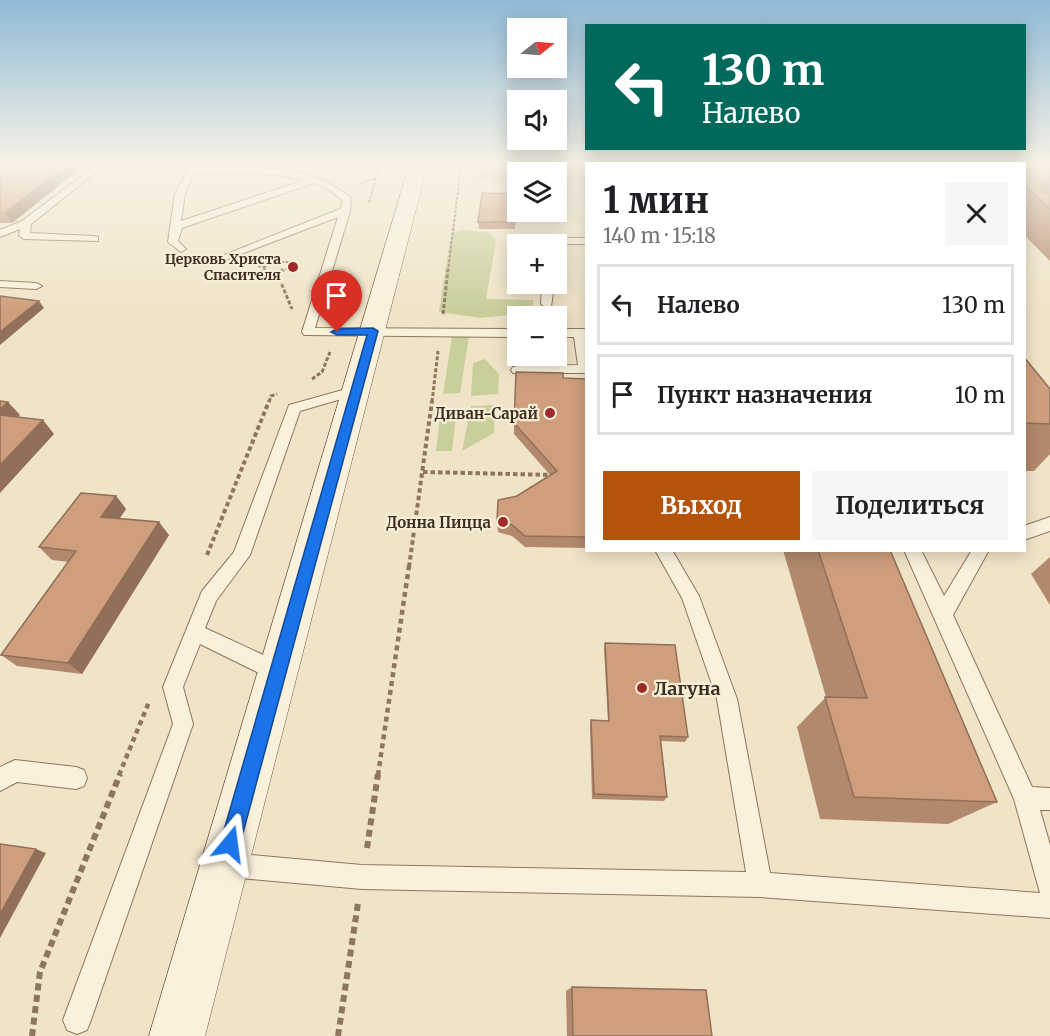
<!DOCTYPE html>
<html lang="ru">
<meta charset="utf-8">
<style>
:root{--surface:#fff;--page:#f6f6f6;--text:#202124;--muted:#757577;--line:#e0e0e0;--accent:#b45309}
body{margin:0;font-family:Merriweather,serif;background:var(--page);color:var(--text);height:100vh;display:flex;flex-direction:column;font-size:22px;white-space:nowrap}
*{box-sizing:border-box;margin:0}
p{font-size:20px;color:var(--muted)}
.icon{flex:none;width:33px;height:33px;fill:none;stroke:currentColor;stroke-width:2;stroke-linecap:round;stroke-linejoin:round}
.map{position:relative;flex:1;overflow:hidden}
.details{position:absolute;left:585px;top:162px;width:441px;height:390px;display:flex;flex-direction:column;background:var(--surface);border-radius:0px;box-shadow:0 3px 15px #0003}
.details>*{flex:none}
.guide{position:absolute;left:585px;top:24px;width:441px;height:126px;border-radius:0px;box-shadow:0 3px 15px #0003;background:#00695c;color:#fff;overflow:hidden}
.needle{width:39px;rotate:73deg}
.controls{position:absolute;left:507px;top:18px;display:grid;gap:12px}
.controls a{display:grid;place-items:center;width:60px;height:60px;border-radius:0px;background:var(--surface);box-shadow:0 3px 15px #0003;font-size:30px}
.pin{position:absolute;display:grid;place-items:center;width:51px;height:51px;color:#fff;margin:-62px -26px;border-radius:50% 50% 50% 0;rotate:-45deg;box-shadow:0 0 6px #0007}
.pin .icon{rotate:45deg}
.me{position:absolute;width:66px;margin:-33px;rotate:16deg;stroke-linejoin:round;filter:drop-shadow(0 0 4px #0008)}
.turn{display:flex;align-items:center;gap:21px;height:126px;padding:0 18px;font-size:27px}
.turn .icon{width:78px;height:78px;stroke-width:2.5}
.turn b{display:block;font-size:42px;line-height:51px}
.round{display:grid;place-items:center;flex:none;width:63px;height:63px;border-radius:0px;background:var(--page)}
.headline{display:flex;align-items:center;justify-content:space-between;height:102px;padding:0 18px}
h1{font-size:36px;font-weight:700;line-height:45px}
.button{display:flex;gap:12px;margin-top:auto;padding:12px 18px}
.button a{flex:1;height:69px;border-radius:0px;background:var(--accent);color:#fff;font-size:24px;font-weight:700;line-height:69px;text-align:center}
.button a+a{background:var(--page);color:var(--text)}
ul{padding:0;list-style:none}
li{display:flex;align-items:center;gap:18px;height:81px;margin:0 12px 9px;padding:0 6px;border:3px solid var(--line);border-radius:0px}
li div{flex:1}
li b{display:block;font-size:22px}
li em{font-style:normal}
.map>svg:first-child{display:block}
.green{fill:#c9cf9b}
.lines{fill:none;stroke-linecap:round;stroke-linejoin:round}
.service-casing{stroke:#8d765c;stroke-width:2}
.secondary-casing{stroke:#6f573f;stroke-width:1}
.path-far4{stroke:#8d765c;stroke-width:2;stroke-dasharray:3 1.5;stroke-linecap:butt}
.path-far3{stroke:#8d765c;stroke-width:3;stroke-dasharray:4 2;stroke-linecap:butt}
.path-far2{stroke:#8d765c;stroke-width:4;stroke-dasharray:4.5 3;stroke-linecap:butt}
.path-far1{stroke:#8d765c;stroke-width:4.5;stroke-dasharray:5 4;stroke-linecap:butt}
.path{stroke:#8d765c;stroke-width:6;stroke-dasharray:7 4.5;stroke-linecap:butt}
.service{fill:#faf1dc;fill-rule:evenodd}
.secondary{fill:#faf1dc;fill-rule:evenodd}
.wall{fill:#b2896c}
.shaded-wall{fill:#916f58}
.building{fill:#cf9f7d;stroke:#916f58;stroke-width:1.5}
.route{fill:#1a73e8;stroke:#114b97;stroke-width:1.5}
.poi-dot{fill:#9e2a2b;stroke:#f7eed8;stroke-width:2}
.labels{text-anchor:middle;dominant-baseline:central;stroke-width:4.5;stroke-linejoin:round;paint-order:stroke}
.far-poi-label{font-size:14px;font-weight:bold;fill:#3d2e20;stroke:#f7eed8;text-anchor:end}
.poi-label{font-size:15px;font-weight:bold;fill:#3d2e20;stroke:#f7eed8;text-anchor:end}
.near-poi-label{font-size:18px;font-weight:bold;fill:#3d2e20;stroke:#f7eed8;text-anchor:start}
</style>
<div class="map">
<svg width="1050" height="1036" viewBox="0 0 1050 1036">
<rect width="100%" height="100%" fill="#f0e4c8"/>
<path class="green" d="M 527,166 L 532,169 L 518,172 L 517,176 L 498,182 L 477,181 L 481,168 Z
M 465,230 L 490,233 L 496,241 L 486,299 L 533,300 L 533,312 L 481,318 L 439,312 L 451,233 Z
M 452,337 L 469,337 L 460,393 L 443,394 Z
M 485,359 L 499,374 L 498,394 L 471,396 L 473,363 Z
M 495,405 L 494,433 L 462,451 L 471,406 Z
M 441,408 L 457,408 L 452,451 L 436,451 Z"/>
<g class="lines">
<g class="service-casing">
<path id="service" d="M 95,166 L 104,166 L 31,224 L 30,233 L 94,236 L 98,237 L 98,241 L 24,239 L 19,236 L 20,229 L 0,237 L 0,230 L 22,221 Z
M 190,166 L 198,166 L 197,168 C 251,168 307,162 351,198 L 350,211 L 315,328 L 518,329 L 518,337 L 304,335 L 302,332 L 338,217 L 228,259 L 224,260 L 219,257 L 340,209 L 343,201 L 330,190 L 314,183 L 182,228 L 178,241 L 186,249 L 181,252 L 168,242 L 175,194 ZM 193,174 L 273,174 L 305,180 L 181,221 L 185,194 Z
M 550,238 L 586,238 L 586,244 L 545,244 L 546,239 Z
M 0,281 L 36,283 L 42,286 L 36,289 L 0,287 Z
M 542,284 L 554,284 L 551,307 L 547,308 L 541,304 Z
M 556,329 L 586,329 L 586,373 L 513,373 L 511,370 L 513,367 L 518,366 L 578,365 L 574,337 L 556,337 Z
M 357,386 L 364,390 L 362,393 L 300,411 L 250,555 L 216,601 L 205,628 L 285,665 L 288,672 L 285,679 L 278,681 L 271,679 L 200,644 L 183,687 L 193,724 L 91,1020 L 87,1030 L 77,1034 L 67,1030 L 63,1020 L 173,724 L 163,687 L 202,591 L 234,552 L 289,405 Z
M 1050,517 L 1050,531 L 1024,540 L 1024,526 Z
M 655,550 L 672,550 L 699,596 L 737,699 L 770,873 L 1040,893 L 1014,799 L 904,550 L 921,550 L 944,596 L 972,550 L 989,550 L 953,615 L 1032,787 L 1050,788 L 1050,810 L 1040,810 L 1050,845 L 1050,918 L 760,897 L 362,889 L 228,877 L 219,874 L 216,865 L 219,856 L 228,853 L 362,865 L 746,872 L 717,699 L 682,598 Z
M 15,760 L 76,767 L 84,770 L 87,778 L 84,786 L 76,789 L 17,782 L 0,791 L 0,767 Z"/>
</g>
<g class="secondary-casing">
<path id="secondary" d="M 409,166 L 427,166 L 205,1036 L 149,1036 Z"/>
</g>
<path class="path-far4" d="M 360,184 L 375,178
M 369,203 L 379,166
M 258,266 L 264,267
M 264,267 L 265,271
M 264,267 L 275,262 L 288,262 L 289,267 L 283,271
M 448,271 L 461,167"/>
<path class="path-far3" d="M 264,269 L 265,272 L 275,273 L 285,269
M 277,273 L 292,309
M 341,313 L 351,274
M 443,314 L 448,269
M 312,379 L 322,372 L 330,352
M 269,402 L 271,396 L 277,394
M 432,402 L 438,351"/>
<path class="path-far2" d="M 423,472 L 555,475
M 207,555 L 269,401
M 409,567 L 432,401"/>
<path class="path-far1" d="M 119,775 L 149,702
M 378,775 L 409,566"/>
<path class="path" d="M 367,848 L 378,774
M 32,1036 L 40,972 L 120,774
M 338,1036 L 358,903"/>
<use href="#service" class="service"/>
<use href="#secondary" class="secondary"/>
</g>
<path class="wall" d="M 0,166 L 76,166 L 78,170 L 12,223 L 0,223 Z
M 1024,166 L 1050,166 L 1050,261 L 1024,235 Z
M 517,200 L 515,229 L 479,229 L 478,222 Z
M 1024,357 L 1050,389 L 1050,454 L 1034,471 L 1024,471 Z
M 563,378 L 586,379 L 586,548 L 525,547 L 512,536 L 498,532 L 497,521 L 517,496 L 551,476 L 514,434 L 514,423 Z
M 116,496 L 126,509 L 120,518 L 169,535 L 82,674 L 17,666 L 1,655 L 69,562 L 52,560 L 39,547 Z
M 783,550 L 890,550 L 997,802 L 948,824 L 820,819 L 797,727 L 826,697 Z
M 1050,557 L 1050,605 L 1031,574 Z
M 605,643 L 688,737 L 685,742 L 661,741 L 667,797 L 664,801 L 592,799 L 590,725 L 591,720 L 608,721 L 604,649 Z
M 572,987 L 712,1036 L 567,1036 L 566,991 Z"/>
<path class="shaded-wall" d="M 66,166 L 76,166 L 78,170 L 12,223 L 5,213 Z
M 39,301 L 44,308 L 0,345 L 0,332 Z
M 8,402 L 20,415 L 7,428 L 0,421 L 0,409 Z
M 43,420 L 54,434 L 0,493 L 0,465 Z
M 116,496 L 126,509 L 112,529 L 101,517 Z
M 159,522 L 169,535 L 82,674 L 68,663 Z
M 36,849 L 46,853 L 0,938 L 0,914 Z"/>
<path class="building" d="M 0,166 L 66,166 L 5,213 L 0,212 Z
M 1024,166 L 1050,166 L 1050,183 L 1043,182 L 1041,185 L 1043,193 L 1050,193 L 1050,209 L 1024,185 Z
M 482,193 L 517,194 L 515,222 L 478,222 Z
M 0,296 L 39,301 L 0,332 Z
M 1024,357 L 1050,389 L 1050,424 L 1024,423 Z
M 516,372 L 563,373 L 563,378 L 586,379 L 586,537 L 525,536 L 512,525 L 497,521 L 498,500 L 517,496 L 557,471 L 514,423 Z
M 0,401 L 8,402 L 0,409 Z
M 0,415 L 43,420 L 0,465 Z
M 81,493 L 116,496 L 101,517 L 159,522 L 68,663 L 1,655 L 76,551 L 39,547 Z
M 818,550 L 890,550 L 997,802 L 854,797 L 825,697 L 867,698 Z
M 605,643 L 675,645 L 688,737 L 660,736 L 667,797 L 594,794 L 591,720 L 609,721 Z
M 0,844 L 36,849 L 0,914 Z
M 572,987 L 706,990 L 712,1036 L 573,1036 Z"/>
<linearGradient id="sky" x2="0" y2="1"><stop stop-color="#8fbad6"/><stop offset="0.53" stop-color="#f8f3e6"/><stop offset="1" stop-color="#f8f3e6" stop-opacity="0"/></linearGradient>
<rect width="1050" height="311" fill="url(#sky)"/>
<path class="route" d="M 373,328 L 378,331 L 240,844 L 237,851 L 230,854 L 223,851 L 220,844 L 367,335 L 337,335 L 331,332 L 337,329 Z"/>
<g class="poi-dot">
<circle cx="293" cy="267" r="6"/>
<circle cx="550" cy="413" r="6"/>
<circle cx="503" cy="522" r="6"/>
<circle cx="642" cy="688" r="6"/>
</g>
<g class="labels">
<g class="far-poi-label">
<text x="281" y="259">Церковь Христа<tspan x="281" dy="16">Спасителя</tspan></text>
</g>
<g class="poi-label">
<text x="538" y="413">Диван-Сарай</text>
<text x="491" y="522">Донна Пицца</text>
</g>
<g class="near-poi-label">
<text x="654" y="688">Лагуна</text>
</g>
</g>
</svg>
<div class="controls">
<a><svg class="needle" viewBox="-14 -14 28 28"><path d="M0-13l5 13h-10z" fill="#e53935"/><path d="M0 13l5-13h-10z" fill="#757577"/></svg></a>
<a><svg class="icon" aria-label="sound" viewBox="0 0 24 24"><path d="M4 9h4l5-4v14l-5-4H4zM17 9q2 3 0 6"/></svg></a>
<a><svg class="icon" aria-label="layers" viewBox="0 0 24 24"><path d="M12 4l9 5-9 5-9-5zM3 14l9 5 9-5"/></svg></a>
<a>+</a>
<a>−</a>
</div>
<div class="pin" style="left:337px;top:332px;background:#d93025"><svg class="icon" aria-label="arrive" viewBox="0 0 24 24"><path d="M6 21V4h12l-3 4 3 4H6"/></svg></div>
<svg class="me" style="left:230px;top:844px" viewBox="-20 -20 40 40"><path d="M0-17L14 15 0 8-14 15z" fill="#1a73e8" stroke="#fff" stroke-width="4"/></svg>
<div class="guide">
<div class="turn"><svg class="icon" aria-label="left" viewBox="0 0 24 24"><path d="M17 20v-9H6M10 6l-5 5 5 5"/></svg><div><b>130 m</b>Налево</div></div>
</div>
<section class="details">
<div class="headline"><div><h1>1 мин</h1><p>140 m · 15:18</p></div><a class="round"><svg class="icon" aria-label="close" viewBox="0 0 24 24"><path d="M6 6l12 12M18 6L6 18"/></svg></a></div>
<ul>
<li><svg class="icon" aria-label="left" viewBox="0 0 24 24"><path d="M17 20v-9H6M10 6l-5 5 5 5"/></svg><div><b>Налево</b></div><em>130 m</em></li>
<li><svg class="icon" aria-label="arrive" viewBox="0 0 24 24"><path d="M6 21V4h12l-3 4 3 4H6"/></svg><div><b>Пункт назначения</b></div><em>10 m</em></li>
</ul>
<div class="button"><a>Выход</a><a>Поделиться</a></div>
</section>
</div>
